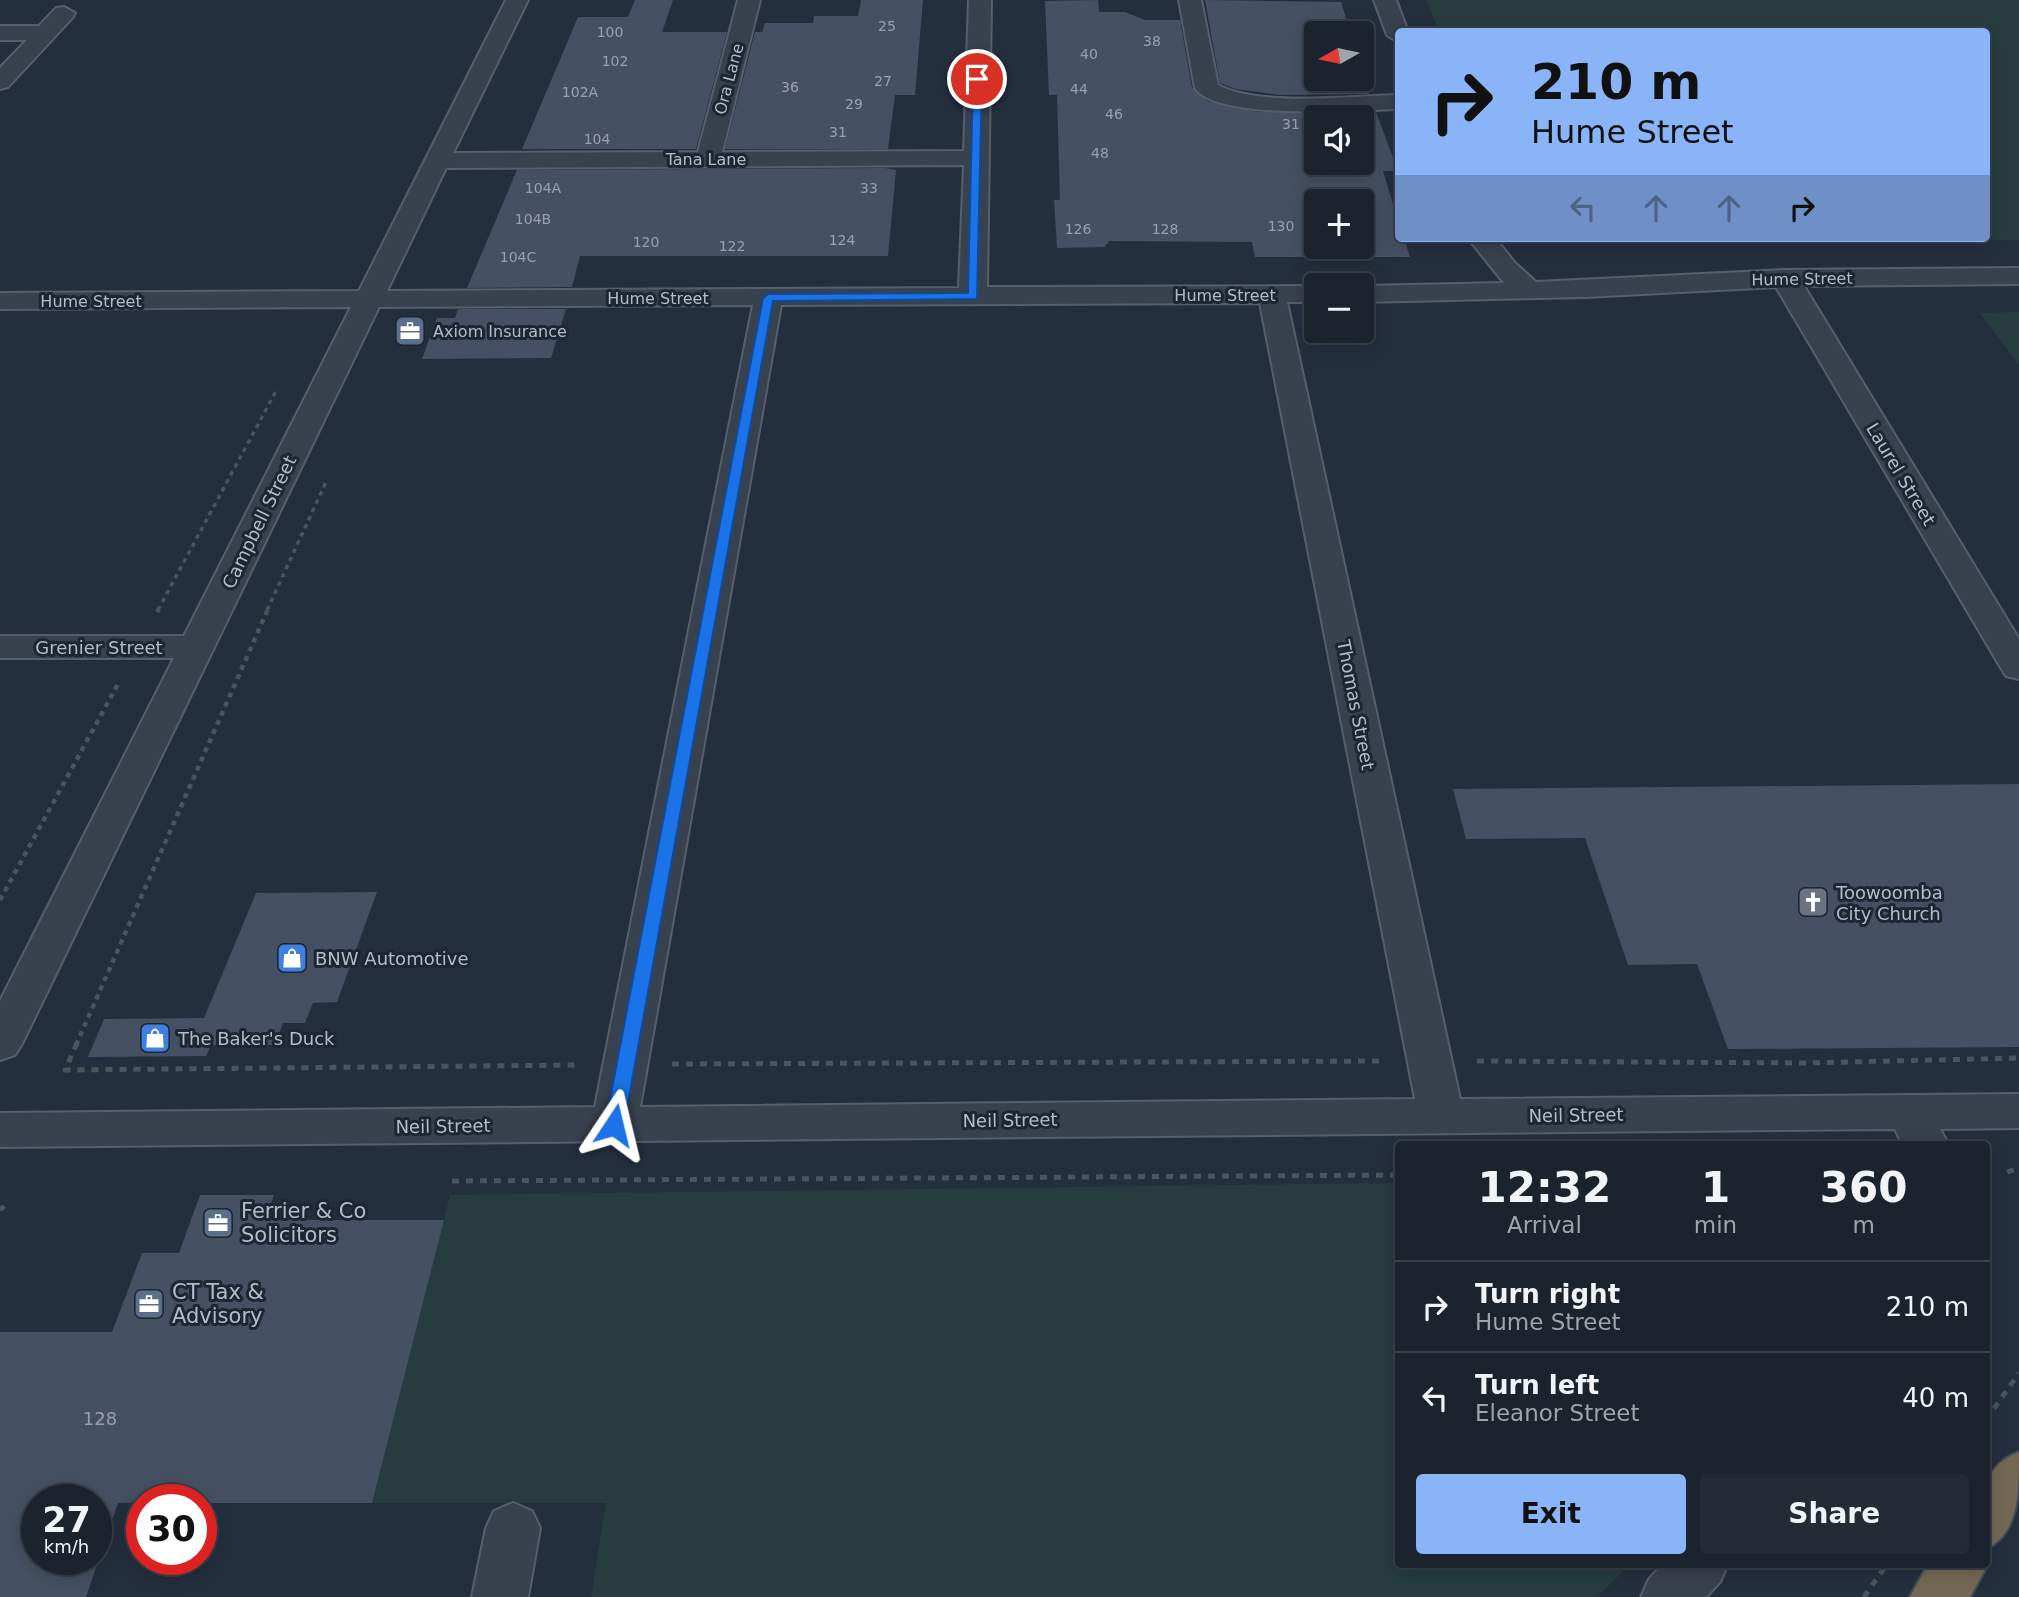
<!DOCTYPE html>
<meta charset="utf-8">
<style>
:root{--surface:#1b232e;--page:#242b36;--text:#f1f3f6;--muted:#a0a4aa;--line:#39404a;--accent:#8ab4f8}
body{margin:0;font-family:"DejaVu Sans",sans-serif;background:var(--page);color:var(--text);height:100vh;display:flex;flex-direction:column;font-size:26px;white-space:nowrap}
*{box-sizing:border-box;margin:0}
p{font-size:23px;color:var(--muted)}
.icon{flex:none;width:38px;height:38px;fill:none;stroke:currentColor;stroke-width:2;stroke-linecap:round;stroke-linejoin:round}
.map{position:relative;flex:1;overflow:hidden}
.panel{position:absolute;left:1395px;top:1141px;width:595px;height:427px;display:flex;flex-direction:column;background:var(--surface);border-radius:7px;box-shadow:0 4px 18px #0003,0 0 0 2px var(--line)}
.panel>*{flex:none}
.hud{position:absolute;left:1395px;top:28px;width:595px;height:214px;border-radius:7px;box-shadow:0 4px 18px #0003,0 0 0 2px var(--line);background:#8ab4f8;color:#111;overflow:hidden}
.needle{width:46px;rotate:261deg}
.tools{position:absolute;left:1304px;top:21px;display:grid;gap:14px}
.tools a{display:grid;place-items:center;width:70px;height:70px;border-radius:7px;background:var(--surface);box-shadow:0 4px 18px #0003,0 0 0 2px var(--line);font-size:35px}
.speed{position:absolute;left:21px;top:1484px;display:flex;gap:14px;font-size:35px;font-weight:700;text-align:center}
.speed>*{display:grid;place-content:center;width:91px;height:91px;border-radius:50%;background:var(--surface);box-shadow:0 4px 18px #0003,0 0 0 2px var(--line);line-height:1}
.speed small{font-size:18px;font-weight:400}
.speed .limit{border:10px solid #d22;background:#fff;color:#111}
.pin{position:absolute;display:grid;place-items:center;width:60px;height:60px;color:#fff;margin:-30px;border:4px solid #fff;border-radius:50%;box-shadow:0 2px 7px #0007}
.me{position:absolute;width:77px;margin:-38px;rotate:10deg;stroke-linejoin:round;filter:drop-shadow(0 0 5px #0008)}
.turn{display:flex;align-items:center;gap:24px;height:147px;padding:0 21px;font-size:32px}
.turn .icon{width:91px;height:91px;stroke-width:2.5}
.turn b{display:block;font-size:49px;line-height:60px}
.lanes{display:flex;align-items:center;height:66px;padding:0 21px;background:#0003;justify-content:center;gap:35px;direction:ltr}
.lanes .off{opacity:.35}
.eta{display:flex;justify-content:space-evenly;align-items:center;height:119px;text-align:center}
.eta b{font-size:42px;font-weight:700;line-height:49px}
.primary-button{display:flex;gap:14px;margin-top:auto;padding:14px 21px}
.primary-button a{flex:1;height:80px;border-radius:7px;background:var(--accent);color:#111;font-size:28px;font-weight:700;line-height:80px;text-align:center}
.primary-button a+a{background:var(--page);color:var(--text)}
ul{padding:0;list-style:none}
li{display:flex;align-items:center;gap:21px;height:91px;padding:0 21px;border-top:2px solid var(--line)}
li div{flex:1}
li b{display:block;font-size:26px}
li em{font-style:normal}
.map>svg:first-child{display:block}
.green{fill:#263c3f}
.building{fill:#455162;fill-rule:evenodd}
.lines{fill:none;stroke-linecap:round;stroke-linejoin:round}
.minor-casing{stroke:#565f6c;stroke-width:4}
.highway-casing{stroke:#434c59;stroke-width:4}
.path-far2{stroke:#44595c;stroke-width:3.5;stroke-dasharray:4.5 4.5;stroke-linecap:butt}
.path-far1{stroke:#44595c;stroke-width:4.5;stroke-dasharray:5 5;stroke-linecap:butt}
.path{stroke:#44595c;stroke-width:5;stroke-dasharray:7 7;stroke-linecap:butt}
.minor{fill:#38414e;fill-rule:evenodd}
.highway{fill:#746855;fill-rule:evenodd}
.route{fill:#1a73e8;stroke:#114b97;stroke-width:2}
.labels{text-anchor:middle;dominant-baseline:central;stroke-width:6;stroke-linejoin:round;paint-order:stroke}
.number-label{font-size:14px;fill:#98a1af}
.far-street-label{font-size:16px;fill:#b4bcc9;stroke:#1d2633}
.far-poi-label{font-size:16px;fill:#b4bcc9;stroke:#1d2633;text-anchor:start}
.street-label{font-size:18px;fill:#b4bcc9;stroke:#1d2633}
.poi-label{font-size:18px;fill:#b4bcc9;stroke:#1d2633;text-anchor:start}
.near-number-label{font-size:18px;fill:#98a1af}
.near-poi-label{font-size:21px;fill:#b4bcc9;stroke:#1d2633;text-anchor:start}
</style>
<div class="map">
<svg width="2019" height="1597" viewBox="0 0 2019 1597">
<rect width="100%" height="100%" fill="#242f3e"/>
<path class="green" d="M 1426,0 L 2019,0 L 2019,240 L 1527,244 L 1525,238 L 1986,238 L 1986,32 L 1439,31 Z
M 2019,312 L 2019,365 L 1980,313 Z
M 1398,1183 L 1398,1564 L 1630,1565 L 1597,1597 L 591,1597 L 606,1503 L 372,1503 L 450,1195 Z"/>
<path class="building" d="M 635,0 L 673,0 L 662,32 L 727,32 L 696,149 L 522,149 L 578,17 L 628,17 Z
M 861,0 L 923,0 L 915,95 L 895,95 L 888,149 L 725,149 L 755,32 L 762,32 L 765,23 L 813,23 L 814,16 L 858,16 Z
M 1098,0 L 1099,12 L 1125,12 L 1145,20 L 1180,20 L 1192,88 L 1208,101 L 1259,112 L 1376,112 L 1398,171 L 1383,171 L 1398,221 L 1398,238 L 1404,238 L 1410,257 L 1255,257 L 1252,242 L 1109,241 L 1105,247 L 1057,248 L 1054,200 L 1060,200 L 1057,95 L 1049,95 L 1045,1 ZM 1316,117 L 1362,117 L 1362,163 L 1316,163 ZM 1316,201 L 1362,201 L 1362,247 L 1316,247 Z
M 1205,0 L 1341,2 L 1351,33 L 1316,33 L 1316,79 L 1362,79 L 1362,65 L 1369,94 L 1280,95 L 1236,89 L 1220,83 Z
M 885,168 L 896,170 L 888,256 L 580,256 L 572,287 L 467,288 L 517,170 Z
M 458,309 L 566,309 L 551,358 L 422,359 L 437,318 L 455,318 Z
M 2019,784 L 2019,1047 L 1728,1049 L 1697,964 L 1628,965 L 1585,838 L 1466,839 L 1453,789 Z
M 377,892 L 337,1002 L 313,1003 L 305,1023 L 283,1023 L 275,1045 L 211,1045 L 206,1056 L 88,1057 L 104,1019 L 204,1018 L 256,893 Z
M 200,1195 L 274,1195 L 265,1220 L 444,1220 L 372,1503 L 201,1503 L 201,1500 L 118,1503 L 86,1597 L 0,1597 L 0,1332 L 112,1332 L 142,1253 L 179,1253 ZM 37,1500 L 96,1500 L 96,1559 L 37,1559 Z"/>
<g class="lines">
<g class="minor-casing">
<path id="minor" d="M 506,0 L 528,0 L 453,153 L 698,152 L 738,0 L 760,0 L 722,152 L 964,151 L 969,0 L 991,0 L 987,287 L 1316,286 L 1316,302 L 1287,302 L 1460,1099 L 2019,1094 L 2019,1128 L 1940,1129 L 1948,1144 L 1902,1144 L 1895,1129 L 0,1147 L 0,1113 L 595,1107 L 753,305 L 379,307 L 22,1044 L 15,1055 L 0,1060 L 0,1001 L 174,658 L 0,658 L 0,636 L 184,636 L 351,307 L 0,309 L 0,293 L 359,291 ZM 964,165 L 959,288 L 387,291 L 446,168 ZM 1260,303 L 1415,1099 L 640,1107 L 781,305 Z
M 1179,0 L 1201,0 L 1218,85 C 1259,107 1350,96 1398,95 L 1398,109 C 1359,110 1218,121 1195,88 Z
M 1374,0 L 1396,0 L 1408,32 L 1398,32 L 1398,42 L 1387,35 Z
M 64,7 L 75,13 L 72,18 L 8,87 L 0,89 L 0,68 L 27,40 L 0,40 L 0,26 L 39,26 L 56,8 Z
M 1468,238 L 1495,238 L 1515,263 L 1536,282 L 1785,270 L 2019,268 L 2019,284 L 1804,286 L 2019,639 L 2019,679 L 2006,676 L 2001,668 L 1776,287 L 1585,297 L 1362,302 L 1362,286 L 1504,283 Z
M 513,1503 L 532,1511 L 540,1528 L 528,1597 L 472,1597 L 486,1528 L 494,1511 Z
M 1663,1564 L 1728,1564 L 1720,1582 L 1706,1597 L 1641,1597 L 1649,1579 Z"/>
</g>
<g class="highway-casing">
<path id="highway" d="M 2019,1452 C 2019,1493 2019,1533 1986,1549 C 1986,1509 1974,1469 2019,1452 Z
M 1986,1561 L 1988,1564 L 1970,1597 L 1910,1597 L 1928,1564 L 1986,1564 Z"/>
</g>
<path class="path-far2" d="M 158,610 L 276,391
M 267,610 L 327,480"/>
<path class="path-far1" d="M 157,612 L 159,609
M 0,900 L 118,684
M 76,1045 L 268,609"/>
<path class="path" d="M 77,1043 L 65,1070 L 580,1065
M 1477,1061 L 1806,1063 L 2019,1058
M 672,1064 L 1381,1061
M 2007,1172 L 2019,1168
M 452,1181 L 1398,1175
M 0,1210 L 4,1206
M 1986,1420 L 2019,1373
M 1864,1597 L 1887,1564"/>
<use href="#minor" class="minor"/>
<use href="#highway" class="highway"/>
</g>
<path class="route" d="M 977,76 L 982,79 L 977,299 L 773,301 L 624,1125 L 614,1132 L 608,1130 L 605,1125 L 763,298 L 768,294 L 968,293 L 973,79 Z"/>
<defs>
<g id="office-square" transform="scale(1.575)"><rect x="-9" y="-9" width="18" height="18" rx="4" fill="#5c6f8a" stroke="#1d2633"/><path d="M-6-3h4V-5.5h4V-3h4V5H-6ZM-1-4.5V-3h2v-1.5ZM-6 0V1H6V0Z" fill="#fff"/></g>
<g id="church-square" transform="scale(1.575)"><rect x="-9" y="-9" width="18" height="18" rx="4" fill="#6b7280" stroke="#1d2633"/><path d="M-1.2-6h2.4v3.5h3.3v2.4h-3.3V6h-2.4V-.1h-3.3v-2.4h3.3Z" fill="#fff"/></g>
<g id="shop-square" transform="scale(1.575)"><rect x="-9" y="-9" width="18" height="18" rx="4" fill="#3f7fe0" stroke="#1d2633"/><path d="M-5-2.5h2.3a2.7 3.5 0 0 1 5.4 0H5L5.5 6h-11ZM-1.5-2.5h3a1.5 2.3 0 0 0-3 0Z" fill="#fff"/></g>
</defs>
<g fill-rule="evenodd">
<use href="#office-square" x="410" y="331"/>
<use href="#church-square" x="1813" y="902"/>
<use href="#shop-square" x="292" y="958"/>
<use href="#shop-square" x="155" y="1038"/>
<use href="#office-square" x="218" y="1223"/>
<use href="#office-square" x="149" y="1304"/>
</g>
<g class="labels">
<g class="number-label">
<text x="887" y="26">25</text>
<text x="610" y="32">100</text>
<text x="1152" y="41">38</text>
<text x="1089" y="54">40</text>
<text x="615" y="61">102</text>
<text x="883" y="81">27</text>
<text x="790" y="87">36</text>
<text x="1079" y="89">44</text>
<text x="580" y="92">102A</text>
<text x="854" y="104">29</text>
<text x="1114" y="114">46</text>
<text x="1291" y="124">31</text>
<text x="838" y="132">31</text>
<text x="597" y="139">104</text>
<text x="1100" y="153">48</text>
<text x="543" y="188">104A</text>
<text x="869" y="188">33</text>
<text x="533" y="219">104B</text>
<text x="1281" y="226">130</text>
<text x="1078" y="229">126</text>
<text x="1165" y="229">128</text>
<text x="842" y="240">124</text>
<text x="646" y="242">120</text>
<text x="732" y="246">122</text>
<text x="518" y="257">104C</text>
</g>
<g class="far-street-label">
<text transform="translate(729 79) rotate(-75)">Ora Lane</text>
<text x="706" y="159">Tana Lane</text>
<text transform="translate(1802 279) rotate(-1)">Hume Street</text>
<text x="1225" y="295">Hume Street</text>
<text x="658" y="298">Hume Street</text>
<text x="91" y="301">Hume Street</text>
</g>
<g class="far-poi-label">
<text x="433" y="331">Axiom Insurance</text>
</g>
<g class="street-label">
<text transform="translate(1901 474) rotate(59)">Laurel Street</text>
<text transform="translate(259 522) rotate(-64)">Campbell Street</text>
<text x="99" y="647">Grenier Street</text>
<text transform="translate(1356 705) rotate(79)">Thomas Street</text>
<text transform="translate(1576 1115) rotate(-1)">Neil Street</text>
<text transform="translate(1010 1120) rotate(-1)">Neil Street</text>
<text transform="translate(443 1126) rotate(-1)">Neil Street</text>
</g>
<g class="poi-label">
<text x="1836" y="892">Toowoomba<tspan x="1836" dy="21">City Church</tspan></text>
<text x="315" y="958">BNW Automotive</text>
<text x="178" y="1038">The Baker's Duck</text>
</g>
<g class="near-number-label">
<text x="100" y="1418">128</text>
</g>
<g class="near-poi-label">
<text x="241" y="1211">Ferrier &amp; Co<tspan x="241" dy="24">Solicitors</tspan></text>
<text x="172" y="1292">CT Tax &amp;<tspan x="172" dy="24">Advisory</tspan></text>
</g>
</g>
</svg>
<div class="tools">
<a><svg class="needle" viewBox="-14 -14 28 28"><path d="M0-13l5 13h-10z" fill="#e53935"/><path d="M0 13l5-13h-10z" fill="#a0a4aa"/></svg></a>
<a><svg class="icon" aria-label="sound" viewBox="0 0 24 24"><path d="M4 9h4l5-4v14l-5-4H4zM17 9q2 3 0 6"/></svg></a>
<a>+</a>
<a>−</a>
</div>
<div class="speed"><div>27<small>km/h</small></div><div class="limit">30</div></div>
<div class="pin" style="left:977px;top:79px;background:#d93025"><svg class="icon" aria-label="arrive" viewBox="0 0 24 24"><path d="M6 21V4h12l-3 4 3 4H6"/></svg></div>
<svg class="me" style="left:614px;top:1125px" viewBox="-20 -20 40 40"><path d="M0-17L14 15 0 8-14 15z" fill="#1a73e8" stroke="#fff" stroke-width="4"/></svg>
<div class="hud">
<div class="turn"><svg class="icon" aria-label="right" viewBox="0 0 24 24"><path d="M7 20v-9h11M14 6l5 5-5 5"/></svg><div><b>210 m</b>Hume Street</div></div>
<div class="lanes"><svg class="icon off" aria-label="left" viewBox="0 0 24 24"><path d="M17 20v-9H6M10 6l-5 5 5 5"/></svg><svg class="icon off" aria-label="ahead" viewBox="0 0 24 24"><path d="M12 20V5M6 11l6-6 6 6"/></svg><svg class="icon off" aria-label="ahead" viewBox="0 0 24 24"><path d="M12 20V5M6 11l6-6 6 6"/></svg><svg class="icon" aria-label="right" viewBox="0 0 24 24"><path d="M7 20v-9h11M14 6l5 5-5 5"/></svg></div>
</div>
<section class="panel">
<div class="eta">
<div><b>12:32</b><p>Arrival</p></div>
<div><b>1</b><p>min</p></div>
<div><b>360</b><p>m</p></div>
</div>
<ul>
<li><svg class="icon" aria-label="right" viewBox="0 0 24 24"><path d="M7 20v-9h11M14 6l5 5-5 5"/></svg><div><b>Turn right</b><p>Hume Street</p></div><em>210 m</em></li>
<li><svg class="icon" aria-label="left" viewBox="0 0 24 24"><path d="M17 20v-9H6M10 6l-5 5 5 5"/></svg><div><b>Turn left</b><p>Eleanor Street</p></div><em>40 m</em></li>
</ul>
<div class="primary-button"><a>Exit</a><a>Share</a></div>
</section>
</div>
